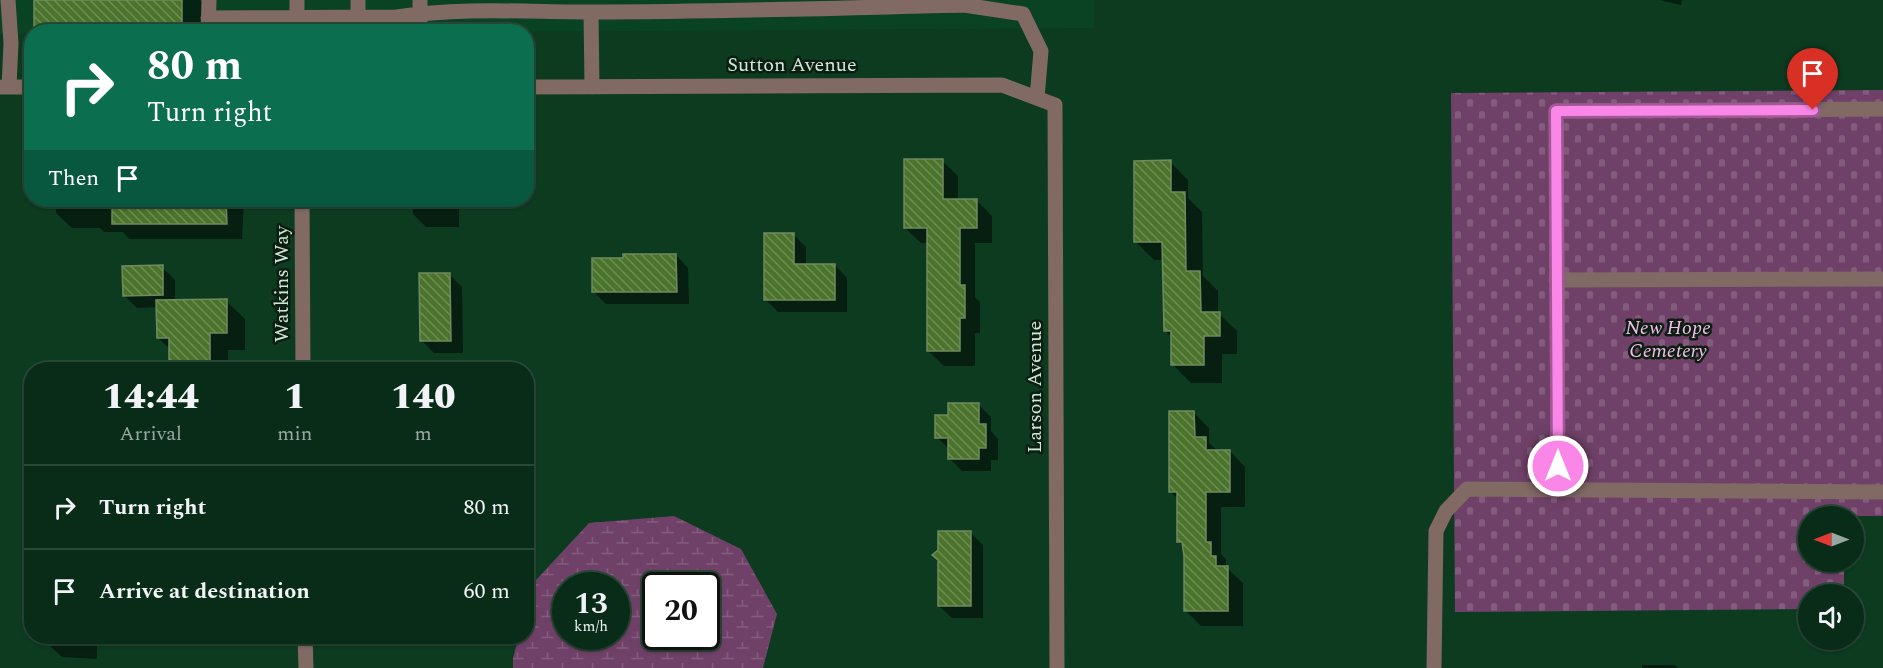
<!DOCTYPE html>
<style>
:root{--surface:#092c18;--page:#123421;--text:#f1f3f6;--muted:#99a7a2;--line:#294837}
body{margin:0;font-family:Spectral,serif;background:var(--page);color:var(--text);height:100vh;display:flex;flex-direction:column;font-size:22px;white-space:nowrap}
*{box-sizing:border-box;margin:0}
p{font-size:20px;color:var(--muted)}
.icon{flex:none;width:33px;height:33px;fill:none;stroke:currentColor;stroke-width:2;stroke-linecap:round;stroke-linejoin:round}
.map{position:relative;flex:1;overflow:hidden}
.panel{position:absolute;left:24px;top:362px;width:510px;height:282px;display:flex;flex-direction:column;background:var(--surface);border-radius:24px;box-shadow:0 2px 4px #0004,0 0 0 2px var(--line)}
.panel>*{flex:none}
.banner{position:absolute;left:24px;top:24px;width:510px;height:183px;border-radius:24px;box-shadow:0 2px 4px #0004,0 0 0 2px var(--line);background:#0b6e4f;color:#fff;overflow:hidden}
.needle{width:39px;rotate:270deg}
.tools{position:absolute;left:1798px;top:506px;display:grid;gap:12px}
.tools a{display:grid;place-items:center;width:66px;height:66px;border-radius:50%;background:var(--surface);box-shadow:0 2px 4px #0004,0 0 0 2px var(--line);font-size:30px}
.speed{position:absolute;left:552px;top:572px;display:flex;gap:12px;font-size:30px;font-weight:700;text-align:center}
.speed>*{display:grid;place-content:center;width:78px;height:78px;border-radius:50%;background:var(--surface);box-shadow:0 2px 4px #0004,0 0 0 2px var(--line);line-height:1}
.speed small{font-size:15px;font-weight:400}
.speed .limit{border:3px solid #111;border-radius:9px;background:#fff;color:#111}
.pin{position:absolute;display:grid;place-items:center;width:51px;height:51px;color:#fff;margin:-62px -26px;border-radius:50% 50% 50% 0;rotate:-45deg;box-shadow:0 0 6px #0007}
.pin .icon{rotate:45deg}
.me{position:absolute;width:66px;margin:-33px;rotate:0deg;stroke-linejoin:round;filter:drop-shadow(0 0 4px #0008)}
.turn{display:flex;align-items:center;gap:21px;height:126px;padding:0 24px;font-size:27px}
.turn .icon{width:78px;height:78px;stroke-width:2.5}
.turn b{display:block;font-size:42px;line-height:51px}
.then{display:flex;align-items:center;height:57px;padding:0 24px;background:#0003;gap:12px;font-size:22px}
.eta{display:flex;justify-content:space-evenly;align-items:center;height:102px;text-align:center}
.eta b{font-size:36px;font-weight:800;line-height:42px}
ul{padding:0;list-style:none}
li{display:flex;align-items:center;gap:18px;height:84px;padding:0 24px;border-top:2px solid var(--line)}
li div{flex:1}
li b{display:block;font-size:22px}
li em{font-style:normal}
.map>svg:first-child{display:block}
.built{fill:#094323}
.wetland{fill:url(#wetland-marsh);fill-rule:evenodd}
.cemetery{fill:url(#cemetery-stones)}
.shadow{fill:#0007}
.building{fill:url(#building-back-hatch);stroke:#708a5f;stroke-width:1.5}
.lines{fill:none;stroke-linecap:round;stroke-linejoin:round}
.minor{stroke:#816964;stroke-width:15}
.route-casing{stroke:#a25896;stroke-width:15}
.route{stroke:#fa87e7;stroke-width:10}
.labels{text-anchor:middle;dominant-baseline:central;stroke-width:5;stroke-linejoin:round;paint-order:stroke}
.street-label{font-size:20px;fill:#cfe7d5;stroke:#0b1e11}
.park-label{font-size:20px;font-style:italic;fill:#f6bfeb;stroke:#0b1e11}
</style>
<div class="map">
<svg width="1883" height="668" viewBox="0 0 1883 668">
<defs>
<pattern id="wetland-marsh" width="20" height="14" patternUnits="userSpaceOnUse" patternTransform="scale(1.5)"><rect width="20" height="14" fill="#704168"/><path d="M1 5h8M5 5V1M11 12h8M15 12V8" fill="none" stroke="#835c7d"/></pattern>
<pattern id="cemetery-stones" width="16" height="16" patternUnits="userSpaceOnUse" patternTransform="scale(1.5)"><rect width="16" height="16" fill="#704168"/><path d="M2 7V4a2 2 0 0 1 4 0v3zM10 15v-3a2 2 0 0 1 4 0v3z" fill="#835c7d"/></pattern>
<pattern id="building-back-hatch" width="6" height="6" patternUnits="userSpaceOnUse" patternTransform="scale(1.5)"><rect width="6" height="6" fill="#4b732c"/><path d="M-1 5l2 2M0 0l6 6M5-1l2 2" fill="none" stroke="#6c8e54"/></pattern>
</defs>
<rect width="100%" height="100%" fill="#0c3b20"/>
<path class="built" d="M 0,0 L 1094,0 L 1094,28 L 477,32 L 32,32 L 31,34 L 0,34 Z"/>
<path class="wetland" d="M 674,516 L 741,549 L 777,614 L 763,668 L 513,668 L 513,658 L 519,636 L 526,636 L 527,611 L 536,580 L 589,523 ZM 566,585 L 616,585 L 616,636 L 566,636 ZM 656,585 L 706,585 L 706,636 L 656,636 Z"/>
<path class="cemetery" d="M 1883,90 L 1883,516 L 1809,516 L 1809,561 L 1844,561 L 1844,594 L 1809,594 L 1809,609 L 1455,612 L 1451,93 Z"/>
<path class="shadow" d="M 36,0 L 200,0 L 204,4 L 204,32 L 36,32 Z
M 1659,0 L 1682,0 L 1681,5 Z
M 942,161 L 958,176 L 958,200 L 976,200 L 992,216 L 992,243 L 975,243 L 975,297 L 980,302 L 980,333 L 975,333 L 975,366 L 944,366 L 928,351 L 928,243 L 921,243 L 905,228 Z
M 1170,162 L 1188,180 L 1188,198 L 1202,212 L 1203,276 L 1218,291 L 1218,313 L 1237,331 L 1237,354 L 1222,354 L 1222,383 L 1191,383 L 1173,365 L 1173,338 L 1165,331 L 1164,260 L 1154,260 L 1136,242 Z
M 56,200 L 244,200 L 242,239 L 129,239 L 123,232 L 104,232 L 100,228 L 72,228 L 56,213 Z
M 413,200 L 459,200 L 459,227 L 426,227 L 413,214 Z
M 794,235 L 806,247 L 806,265 L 835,265 L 847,278 L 847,312 L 778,312 L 765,299 Z
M 676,255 L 688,268 L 689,304 L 606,304 L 594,292 L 624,259 Z
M 162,267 L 175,280 L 175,302 L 226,301 L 245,319 L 245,350 L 228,350 L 228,369 L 171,369 L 171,350 L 158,338 L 158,307 L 137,308 L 124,295 Z
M 450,275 L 462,287 L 463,353 L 434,353 L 421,340 Z
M 978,404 L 991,417 L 991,431 L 998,439 L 998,460 L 991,460 L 991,471 L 962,471 L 950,459 L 950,450 L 937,437 L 950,416 Z
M 1194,413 L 1209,428 L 1209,443 L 1218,451 L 1230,451 L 1245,467 L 1245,507 L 1221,507 L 1221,554 L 1226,559 L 1226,567 L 1243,583 L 1243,626 L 1201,626 L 1185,610 L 1184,547 L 1178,541 L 1178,499 L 1171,492 Z
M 970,532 L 983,545 L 983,618 L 952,618 L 939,606 Z
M 50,636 L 97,636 L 97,659 L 62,657 L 49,645 Z
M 155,636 L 203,636 L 203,644 L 162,644 Z
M 1642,665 L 1675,665 L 1678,668 L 1642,668 Z"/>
<path class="building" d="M 34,0 L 182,0 L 182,32 L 34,32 Z
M 904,159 L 943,159 L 943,199 L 977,199 L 977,228 L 960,228 L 960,285 L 965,285 L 965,318 L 960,318 L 960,351 L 927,351 L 927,228 L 904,228 Z
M 1171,160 L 1171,192 L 1185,192 L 1186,271 L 1200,271 L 1201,312 L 1220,312 L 1220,336 L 1204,336 L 1204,365 L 1171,365 L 1171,331 L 1164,331 L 1162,242 L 1134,242 L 1134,161 Z
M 112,200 L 226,200 L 227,224 L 112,224 Z
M 764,233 L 794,233 L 794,264 L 835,264 L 835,300 L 764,300 Z
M 623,254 L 676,254 L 677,292 L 592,292 L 592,258 L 623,258 Z
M 163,265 L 163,295 L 123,296 L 122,266 Z
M 419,273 L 450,273 L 451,341 L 420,341 Z
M 227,299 L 227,333 L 210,333 L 210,369 L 169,369 L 169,338 L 157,338 L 156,300 Z
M 948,403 L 979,403 L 979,424 L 986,424 L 986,448 L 979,448 L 979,459 L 948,459 L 948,438 L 935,438 L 935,415 L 948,415 Z
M 1169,411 L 1194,411 L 1195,437 L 1206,437 L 1206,450 L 1230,450 L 1230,492 L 1206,492 L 1206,542 L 1211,542 L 1211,556 L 1216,556 L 1216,566 L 1228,566 L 1228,611 L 1184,611 L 1184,556 L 1182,542 L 1177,542 L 1177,492 L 1169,492 Z
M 938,531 L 971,531 L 971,606 L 938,606 L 938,560 L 932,555 L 938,550 Z"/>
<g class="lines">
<path class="minor" d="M 8,0 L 11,43 L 9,87
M 297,0 L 297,16
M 358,0 L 358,17
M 591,12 L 592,87
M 208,18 L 397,17 C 462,7 527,12 592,12 C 716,12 840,8 964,5 L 1023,14 L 1041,51 L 1037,98
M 208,32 L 209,0
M 420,32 L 420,0
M 2,87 L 32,87
M 526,87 L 1002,85 L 1055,105 L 1057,668
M 302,200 L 303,369
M 1556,280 L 1883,279
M 1558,489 L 1556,111 L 1883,109
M 305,636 L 306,668
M 1434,668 L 1436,531 L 1446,511 L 1467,489 L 1883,492"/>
</g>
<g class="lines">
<g class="route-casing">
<path id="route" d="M 1558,466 L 1556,111 L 1813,110"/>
</g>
<use href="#route" class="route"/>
</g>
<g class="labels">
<g class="street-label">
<text x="792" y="65">Sutton Avenue</text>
<text transform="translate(282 284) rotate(-90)">Watkins Way</text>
<text transform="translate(1035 387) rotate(-90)">Larson Avenue</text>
</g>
<g class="park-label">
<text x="1668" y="328">New Hope<tspan x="1668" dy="23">Cemetery</tspan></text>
</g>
</g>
</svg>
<div class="tools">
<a><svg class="needle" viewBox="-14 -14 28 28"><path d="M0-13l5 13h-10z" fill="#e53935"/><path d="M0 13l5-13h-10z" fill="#99a7a2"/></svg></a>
<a><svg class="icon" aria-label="sound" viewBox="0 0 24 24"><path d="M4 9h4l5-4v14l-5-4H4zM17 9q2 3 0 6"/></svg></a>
</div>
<div class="speed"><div>13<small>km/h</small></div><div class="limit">20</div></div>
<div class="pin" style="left:1813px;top:110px;background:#d93025"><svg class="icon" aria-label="arrive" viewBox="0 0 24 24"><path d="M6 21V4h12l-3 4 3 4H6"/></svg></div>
<svg class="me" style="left:1558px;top:466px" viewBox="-20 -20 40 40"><circle r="17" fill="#fa87e7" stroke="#fff" stroke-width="3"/><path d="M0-11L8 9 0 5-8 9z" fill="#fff"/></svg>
<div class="banner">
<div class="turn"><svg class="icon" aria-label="right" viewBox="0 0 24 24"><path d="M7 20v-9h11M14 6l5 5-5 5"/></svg><div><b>80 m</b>Turn right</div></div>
<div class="then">Then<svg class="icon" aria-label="arrive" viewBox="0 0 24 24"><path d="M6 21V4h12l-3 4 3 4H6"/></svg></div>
</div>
<section class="panel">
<div class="eta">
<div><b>14:44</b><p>Arrival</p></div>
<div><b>1</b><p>min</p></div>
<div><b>140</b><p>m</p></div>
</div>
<ul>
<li><svg class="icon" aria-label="right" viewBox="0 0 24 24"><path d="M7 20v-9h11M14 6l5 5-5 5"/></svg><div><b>Turn right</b></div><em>80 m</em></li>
<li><svg class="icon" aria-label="arrive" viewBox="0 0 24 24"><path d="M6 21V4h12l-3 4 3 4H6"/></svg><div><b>Arrive at destination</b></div><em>60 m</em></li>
</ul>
</section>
</div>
